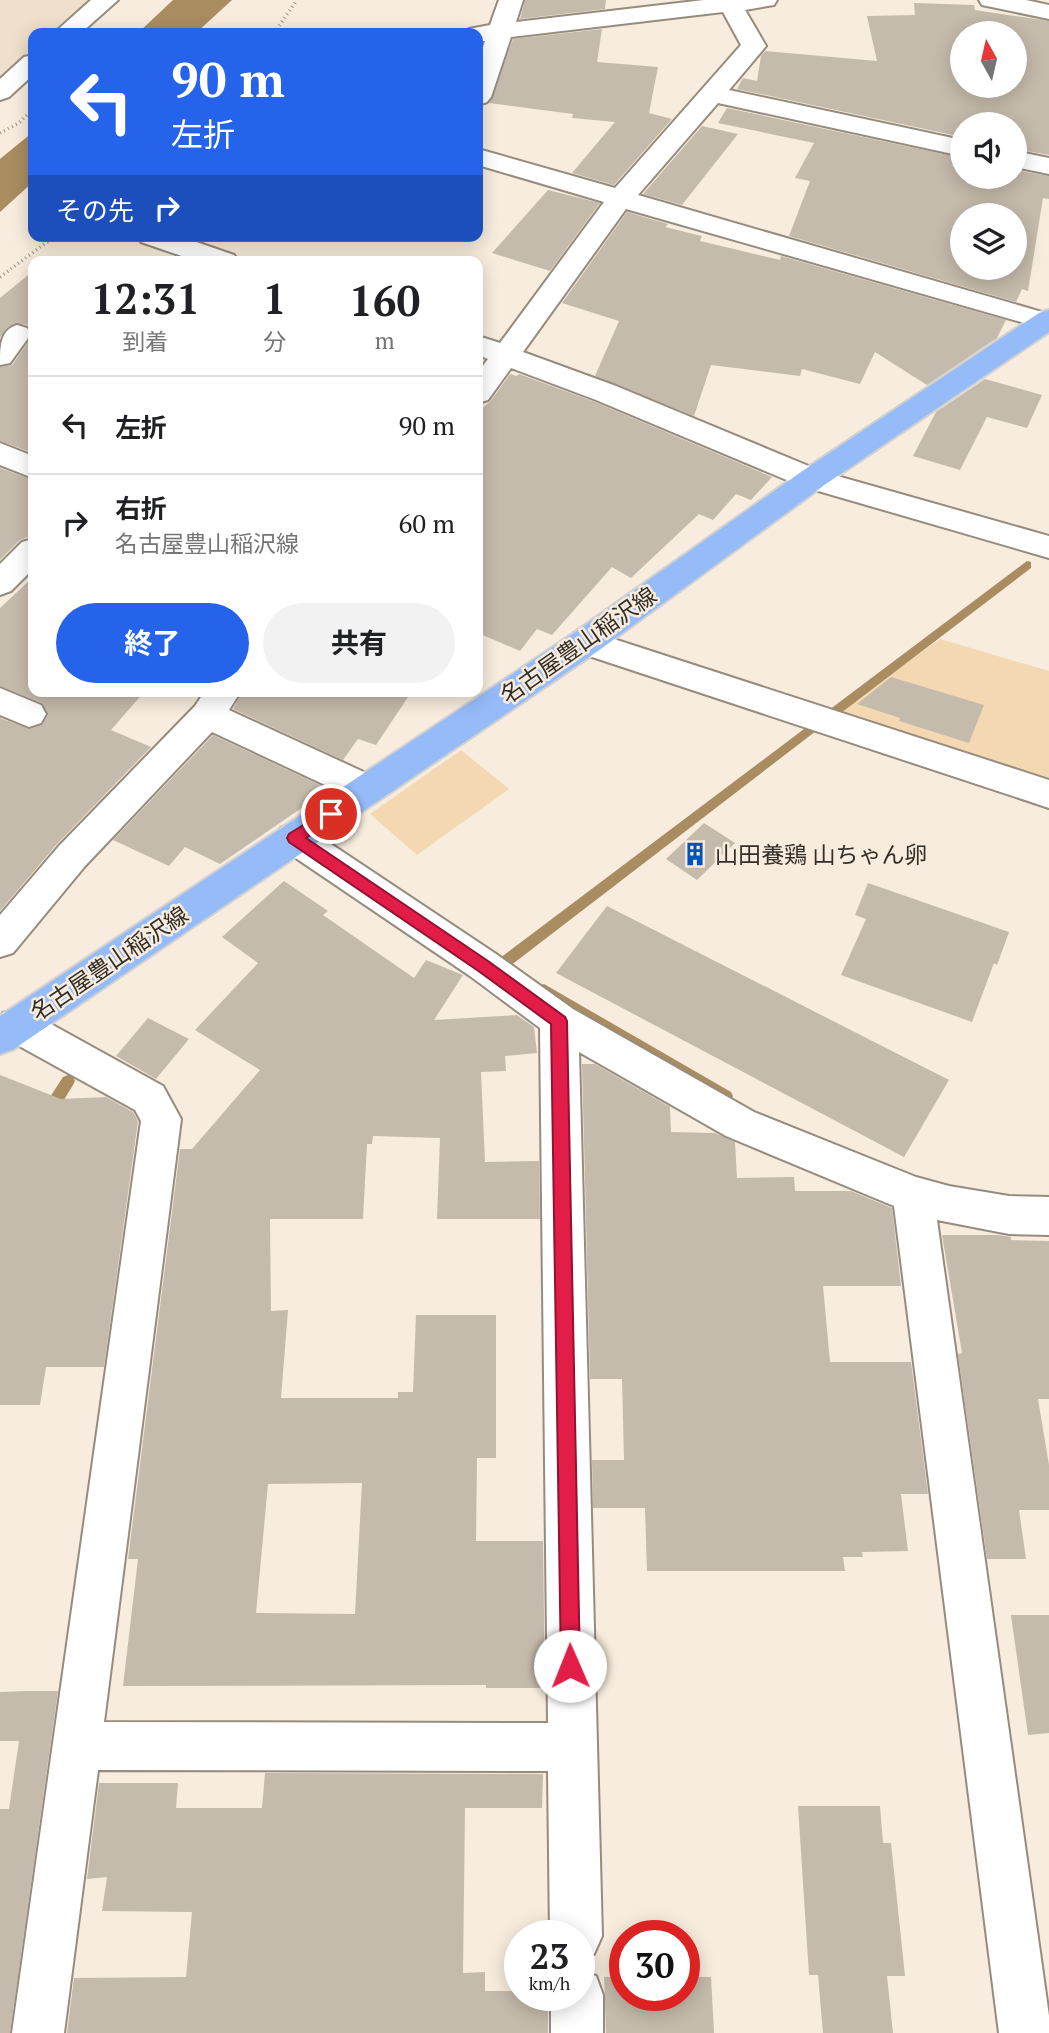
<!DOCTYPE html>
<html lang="ja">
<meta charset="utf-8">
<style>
:root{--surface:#fff;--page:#f2f2f2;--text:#202124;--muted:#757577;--line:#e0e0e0;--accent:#2563eb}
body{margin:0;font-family:"PT Serif","Noto Sans JP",serif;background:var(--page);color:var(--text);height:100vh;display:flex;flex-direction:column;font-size:26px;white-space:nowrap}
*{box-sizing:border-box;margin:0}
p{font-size:23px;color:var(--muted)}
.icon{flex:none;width:38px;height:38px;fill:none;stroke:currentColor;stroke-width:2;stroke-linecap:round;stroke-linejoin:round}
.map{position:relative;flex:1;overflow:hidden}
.details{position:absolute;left:28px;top:256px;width:455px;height:441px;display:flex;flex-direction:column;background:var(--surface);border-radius:14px;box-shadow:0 4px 18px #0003}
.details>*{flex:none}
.top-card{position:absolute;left:28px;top:28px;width:455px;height:214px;border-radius:14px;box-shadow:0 4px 18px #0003;background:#2563eb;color:#fff;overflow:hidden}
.needle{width:46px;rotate:352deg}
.tools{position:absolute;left:950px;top:21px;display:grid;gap:14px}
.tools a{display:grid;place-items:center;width:77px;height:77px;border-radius:50%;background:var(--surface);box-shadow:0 4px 18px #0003;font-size:35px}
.speed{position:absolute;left:504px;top:1920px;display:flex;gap:14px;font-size:35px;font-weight:700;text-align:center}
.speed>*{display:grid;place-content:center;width:91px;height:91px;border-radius:50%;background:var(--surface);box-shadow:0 4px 18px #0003;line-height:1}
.speed small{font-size:18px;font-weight:400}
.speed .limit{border:10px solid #d22;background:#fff;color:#111}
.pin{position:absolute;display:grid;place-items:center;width:60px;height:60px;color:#fff;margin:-30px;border:4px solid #fff;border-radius:50%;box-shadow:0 2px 7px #0007}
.me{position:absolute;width:77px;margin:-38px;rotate:359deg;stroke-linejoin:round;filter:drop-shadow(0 0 5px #0008)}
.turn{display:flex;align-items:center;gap:24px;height:147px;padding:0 28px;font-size:32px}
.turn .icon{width:91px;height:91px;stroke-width:2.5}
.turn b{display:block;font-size:49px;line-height:60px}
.then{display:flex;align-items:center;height:66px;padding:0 28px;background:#0003;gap:14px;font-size:26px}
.eta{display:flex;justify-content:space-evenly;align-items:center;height:119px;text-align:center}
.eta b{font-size:42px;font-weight:700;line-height:49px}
.cta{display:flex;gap:14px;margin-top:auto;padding:14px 28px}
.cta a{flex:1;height:80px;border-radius:42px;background:var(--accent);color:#fff;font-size:28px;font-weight:700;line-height:80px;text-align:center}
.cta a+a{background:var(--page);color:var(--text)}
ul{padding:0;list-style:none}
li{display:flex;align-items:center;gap:21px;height:98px;padding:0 28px;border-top:2px solid var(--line)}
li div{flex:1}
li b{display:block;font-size:26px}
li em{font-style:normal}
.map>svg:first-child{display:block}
.built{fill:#efe0cb}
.green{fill:#f3d8b1}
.water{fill:#a98c60}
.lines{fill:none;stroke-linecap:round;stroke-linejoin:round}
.stream{fill:#a98c60;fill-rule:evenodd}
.building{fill:#c5bbac;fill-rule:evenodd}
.minor-casing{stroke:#968c7e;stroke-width:4}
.major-casing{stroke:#d2d1d0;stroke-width:4}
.path{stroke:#9c948a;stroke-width:3.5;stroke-dasharray:1 3.5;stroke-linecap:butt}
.minor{fill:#fff;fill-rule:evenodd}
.major{fill:#95bbf8;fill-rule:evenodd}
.route{fill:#e11d48;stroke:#92132f;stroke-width:2}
.labels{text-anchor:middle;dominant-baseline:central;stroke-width:5;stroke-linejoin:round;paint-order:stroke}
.street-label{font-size:23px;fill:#322e28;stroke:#f7ecdd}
.poi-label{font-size:23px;fill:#322e28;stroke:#f7ecdd;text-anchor:start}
</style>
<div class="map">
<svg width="1049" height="2033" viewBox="0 0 1049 2033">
<rect width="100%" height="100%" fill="#f7ecdd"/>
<path class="built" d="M 0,0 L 89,0 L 49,33 L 33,33 L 33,48 L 0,77 Z"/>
<path class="green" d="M 940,639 L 1049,671 L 1049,784 L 836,714 Z
M 461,750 L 509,789 L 417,855 L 370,814 Z"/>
<path class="water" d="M 173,0 L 232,0 L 196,33 L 138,33 Z
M 33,132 L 33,182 L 0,212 L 0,159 Z"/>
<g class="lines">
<path class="stream" d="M 1027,561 L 1031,562 L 1031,568 L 837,716 L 829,716 L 827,713 L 829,710 Z
M 812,723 L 816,725 L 818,728 L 816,731 L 506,969 L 496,969 L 494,965 L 496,961 Z
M 544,984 L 731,1092 L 733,1096 L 731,1100 L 726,1102 L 721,1100 L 539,994 L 537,990 L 539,986 Z
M 68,1075 L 73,1077 L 75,1081 L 73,1085 L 53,1118 L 48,1119 L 43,1118 L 41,1113 L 43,1108 L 63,1077 Z"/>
</g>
<path class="building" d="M 525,0 L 606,0 L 605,9 L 520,19 Z
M 914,3 L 974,5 L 975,10 L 1049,21 L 1049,155 L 1015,149 L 1015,124 L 962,124 L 962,137 L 737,89 L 743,78 L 757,81 L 761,56 L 765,51 L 877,61 L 867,16 L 915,15 ZM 962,33 L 1015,33 L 1015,86 L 962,86 Z
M 602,29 L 597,62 L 658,67 L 649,113 L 672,119 L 614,185 L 572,173 L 615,122 L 572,118 L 573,114 L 489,103 L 513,39 Z
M 727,108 L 962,158 L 962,177 L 1015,177 L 1015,170 L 1049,176 L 1049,199 L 1043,198 L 1028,291 L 1022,289 L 1016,302 L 789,236 L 810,181 L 795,178 L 814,143 L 718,123 ZM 962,215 L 1015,215 L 1015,268 L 962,268 Z
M 702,126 L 738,134 L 682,205 L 643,194 Z
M 548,190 L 600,203 L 550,271 L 492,253 Z
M 627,212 L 668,224 L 665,227 L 702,236 L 700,241 L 780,260 L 781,256 L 1006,320 L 997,338 L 927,385 L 875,352 L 860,384 L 802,369 L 800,376 L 711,365 L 694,416 L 595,376 L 619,321 L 562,303 Z
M 33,271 L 33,333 L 28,325 L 16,323 L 6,329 L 0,338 L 0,298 Z
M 33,335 L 33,453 L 0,441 L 0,367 L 12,365 Z
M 510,374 L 517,376 L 519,374 L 595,402 L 772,477 L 751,500 L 736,494 L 713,520 L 699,514 L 631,578 L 612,567 L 552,635 L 537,629 L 520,651 L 478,633 L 478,411 L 490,402 Z
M 985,379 L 1042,395 L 1027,428 L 987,417 L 960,470 L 913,456 L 936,412 Z
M 0,468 L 33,480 L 33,535 L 20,540 L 0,560 Z
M 33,577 L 33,691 L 145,691 L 111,730 L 151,747 L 57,844 L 0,911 L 0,718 L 30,729 L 42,725 L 48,715 L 42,703 L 0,686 L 0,608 Z
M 891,677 L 984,705 L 969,743 L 899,721 L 900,718 L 857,704 Z
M 243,691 L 412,691 L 376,745 L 358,739 L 343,760 L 233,709 Z
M 213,735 L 324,787 L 316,798 L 220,864 L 185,847 L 169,866 L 113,840 Z
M 704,823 L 735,843 L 697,880 L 666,859 Z
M 284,881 L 328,911 L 323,915 L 414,978 L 426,960 L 463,975 L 434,1020 L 517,1015 L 534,1027 L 537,1053 L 505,1056 L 506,1071 L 481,1072 L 485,1162 L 539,1161 L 540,1219 L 437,1219 L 440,1138 L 373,1136 L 372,1144 L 367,1144 L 363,1219 L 270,1219 L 271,1311 L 288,1310 L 281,1398 L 398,1398 L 398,1392 L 413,1392 L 416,1315 L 496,1315 L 496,1458 L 477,1458 L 476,1541 L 543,1541 L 545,1688 L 486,1688 L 486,1685 L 123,1686 L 138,1559 L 128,1559 L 180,1149 L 192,1149 L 260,1070 L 195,1030 L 258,963 L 222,937 ZM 362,1483 L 355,1614 L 256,1613 L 268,1484 Z
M 868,883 L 1009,932 L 997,965 L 994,963 L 972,1022 L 841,975 L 866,919 L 855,915 Z
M 607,906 L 949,1080 L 904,1157 L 556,973 Z
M 148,1018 L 189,1039 L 156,1079 L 116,1056 Z
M 582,1064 L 595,1064 L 670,1107 L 671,1132 L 715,1133 L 735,1142 L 737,1178 L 794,1177 L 795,1191 L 851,1191 L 892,1208 L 901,1286 L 823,1286 L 830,1362 L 911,1362 L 928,1494 L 901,1494 L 908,1551 L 862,1552 L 863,1557 L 843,1557 L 845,1571 L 647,1571 L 645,1508 L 593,1508 L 592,1460 L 624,1460 L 622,1379 L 590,1379 Z
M 0,1075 L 61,1099 L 106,1097 L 133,1112 L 138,1121 L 104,1367 L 46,1367 L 40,1405 L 0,1405 Z
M 942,1235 L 998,1235 L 1011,1237 L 1011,1240 L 1049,1241 L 1049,1399 L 1038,1399 L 1049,1465 L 1049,1510 L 1019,1510 L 1026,1559 L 987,1559 L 958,1354 L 962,1353 Z
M 1011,1615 L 1049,1615 L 1049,1733 L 1028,1735 Z
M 26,1691 L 58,1691 L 10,2033 L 0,2033 L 0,1809 L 9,1809 L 19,1741 L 0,1741 L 0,1692 Z
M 265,1773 L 543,1774 L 542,1808 L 465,1808 L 463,1973 L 485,1972 L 485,1991 L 520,1991 L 520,1995 L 548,1995 L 548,2033 L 67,2033 L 74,1978 L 186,1977 L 192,1912 L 102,1911 L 107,1877 L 87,1879 L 99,1783 L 178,1783 L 176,1808 L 262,1808 Z
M 798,1806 L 880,1806 L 883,1843 L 891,1843 L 905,1976 L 887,1976 L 893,2033 L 823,2033 L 818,1975 L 809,1975 Z
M 604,1977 L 625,1977 L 625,1995 L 684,1995 L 684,1977 L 711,1977 L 714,2033 L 606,2033 Z"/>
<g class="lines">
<g class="minor-casing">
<path id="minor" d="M 91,0 L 118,0 L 81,33 L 54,33 Z
M 499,0 L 523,0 L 516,22 L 704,0 L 777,0 L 774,5 L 745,10 L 766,46 L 729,90 L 962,140 L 962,156 L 718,103 L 638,195 L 1049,314 L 1049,330 L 626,209 L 523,352 L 616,386 L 823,472 L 1049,536 L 1049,558 L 801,486 L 596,400 L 511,368 L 488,400 L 478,403 L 478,372 L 488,359 L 478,355 L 478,336 L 500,343 L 604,202 L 478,165 L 478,149 L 615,188 L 741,45 L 723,12 L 511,37 L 491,97 L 487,102 L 478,105 L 478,61 L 485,41 L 478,41 L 478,33 L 466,33 L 469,29 L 490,25 Z
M 979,0 L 1026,0 L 1049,5 L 1049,19 L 982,5 Z
M 33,55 L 33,75 L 9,97 L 0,100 L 0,79 L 24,57 Z
M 1015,151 L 1049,158 L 1049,174 L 1015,167 Z
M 137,236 L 179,236 L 234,255 L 238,261 L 196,261 L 141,242 Z
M 17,325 L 27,328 L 31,334 L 10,363 L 0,365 C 0,347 0,330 17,325 Z
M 0,443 L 33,456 L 33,478 L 0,465 Z
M 33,539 L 33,569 L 11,591 L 0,595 L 0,564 L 22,542 Z
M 586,630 L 1049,780 L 1049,808 L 574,651 L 569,642 L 574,633 Z
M 0,688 L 41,705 L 46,714 L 41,723 L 29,727 L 0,715 Z
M 205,691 L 241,691 L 229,710 L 379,779 L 385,789 L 379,799 L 367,803 L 355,799 L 212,732 L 85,866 L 13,953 L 0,957 L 0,915 L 59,846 L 195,706 Z
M 294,824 L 307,828 L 496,954 L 573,1009 L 754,1112 L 916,1177 L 949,1186 L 1009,1196 L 1049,1197 L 1049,1235 L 1009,1234 L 937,1220 L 1049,2016 L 1049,2033 L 999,2033 L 894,1206 L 726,1136 L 579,1052 L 602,1936 L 594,1954 L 579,1960 L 579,1936 L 550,1936 L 548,1771 L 98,1770 L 64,2033 L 12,2033 L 141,1121 L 135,1110 L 3,1037 L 0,1020 L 3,1013 L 17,1009 L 31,1013 L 163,1086 L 181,1119 L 104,1722 L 548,1723 L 540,1028 L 470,976 L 281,848 L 276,838 L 281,828 Z
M 579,1970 L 596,1976 L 603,1995 L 603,2033 L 551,2033 L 551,1995 L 579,1995 Z"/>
</g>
<g class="major-casing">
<path id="major" d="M 1049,310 L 1049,332 L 823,486 L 598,651 L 14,1049 L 0,1054 L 0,1016 L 574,633 L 801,472 L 1039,313 Z"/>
</g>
<path class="path" d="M 274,33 L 297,0
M 0,133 L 19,123 L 28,114
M 0,277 L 55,236"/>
<use href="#minor" class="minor"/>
<use href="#major" class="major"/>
</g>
<path class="route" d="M 331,808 L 338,814 L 336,818 L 306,838 L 488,961 L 565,1017 L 567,1021 L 580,1666 L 577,1673 L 570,1676 L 564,1673 L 561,1666 L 551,1024 L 477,970 L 289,842 L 287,838 L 289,834 Z"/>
<defs>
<g id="building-bare" transform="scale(1.89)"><path d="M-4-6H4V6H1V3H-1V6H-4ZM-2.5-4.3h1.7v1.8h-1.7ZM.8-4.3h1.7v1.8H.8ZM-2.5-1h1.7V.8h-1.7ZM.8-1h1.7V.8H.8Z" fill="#0052bc" stroke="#f7ecdd" stroke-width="2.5" paint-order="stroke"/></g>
</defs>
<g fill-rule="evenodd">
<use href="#building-bare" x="695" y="854"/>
</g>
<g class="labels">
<g class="street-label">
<text transform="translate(578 645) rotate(-35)">名古屋豊山稲沢線</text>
<text transform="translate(109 963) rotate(-34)">名古屋豊山稲沢線</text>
</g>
<g class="poi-label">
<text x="715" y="854">山田養鶏 山ちゃん卵</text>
</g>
</g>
</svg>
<div class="tools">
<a><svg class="needle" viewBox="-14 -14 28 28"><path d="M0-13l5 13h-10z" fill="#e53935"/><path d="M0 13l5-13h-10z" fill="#757577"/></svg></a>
<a><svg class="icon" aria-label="sound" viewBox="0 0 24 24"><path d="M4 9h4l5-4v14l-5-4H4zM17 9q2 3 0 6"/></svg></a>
<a><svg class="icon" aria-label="layers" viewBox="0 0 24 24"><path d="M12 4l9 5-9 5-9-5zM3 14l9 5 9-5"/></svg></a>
</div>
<div class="speed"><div>23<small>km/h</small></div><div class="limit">30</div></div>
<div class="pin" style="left:331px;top:814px;background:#d93025"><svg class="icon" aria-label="arrive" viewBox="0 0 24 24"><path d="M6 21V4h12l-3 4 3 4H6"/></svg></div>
<svg class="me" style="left:570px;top:1666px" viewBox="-20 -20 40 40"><circle r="19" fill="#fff"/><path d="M0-13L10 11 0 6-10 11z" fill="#e11d48"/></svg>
<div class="top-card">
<div class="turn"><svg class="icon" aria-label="left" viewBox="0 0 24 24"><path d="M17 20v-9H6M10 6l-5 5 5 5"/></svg><div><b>90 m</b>左折</div></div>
<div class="then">その先<svg class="icon" aria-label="right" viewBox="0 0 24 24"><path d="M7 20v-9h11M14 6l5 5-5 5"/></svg></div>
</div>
<section class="details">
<div class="eta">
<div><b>12:31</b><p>到着</p></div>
<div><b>1</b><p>分</p></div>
<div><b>160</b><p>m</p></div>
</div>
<ul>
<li><svg class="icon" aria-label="left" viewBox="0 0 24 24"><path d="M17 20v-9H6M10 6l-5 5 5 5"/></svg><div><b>左折</b></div><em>90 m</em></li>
<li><svg class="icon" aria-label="right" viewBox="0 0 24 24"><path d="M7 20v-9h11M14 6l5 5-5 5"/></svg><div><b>右折</b><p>名古屋豊山稲沢線</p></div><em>60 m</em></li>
</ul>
<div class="cta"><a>終了</a><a>共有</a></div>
</section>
</div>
